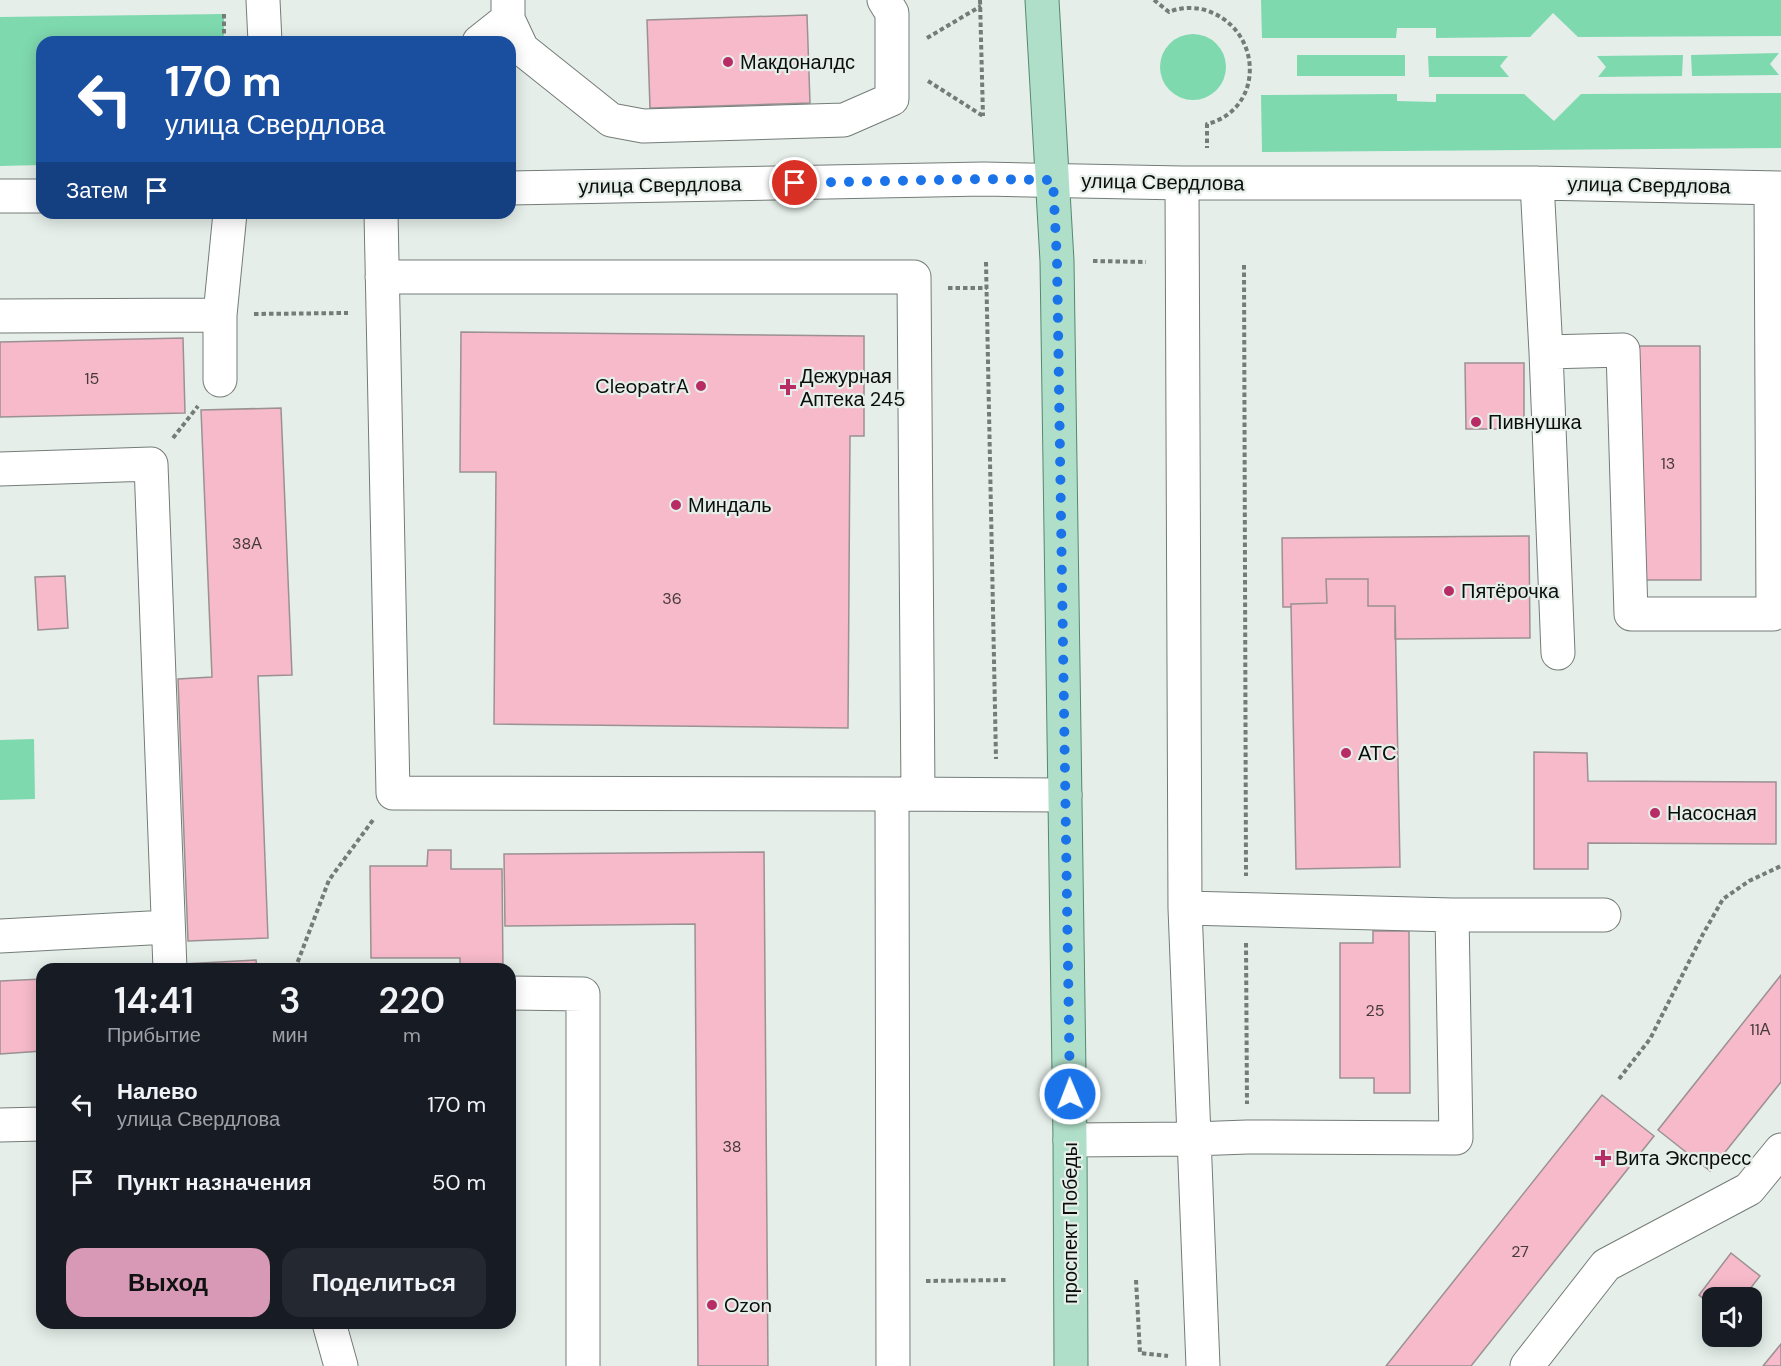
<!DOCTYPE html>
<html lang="ru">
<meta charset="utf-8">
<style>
:root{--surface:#171b24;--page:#242831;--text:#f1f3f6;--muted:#9ea1a6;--accent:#d799b5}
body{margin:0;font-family:"DM Sans",sans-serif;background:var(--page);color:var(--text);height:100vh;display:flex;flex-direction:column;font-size:22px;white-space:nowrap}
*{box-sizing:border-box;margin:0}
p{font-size:20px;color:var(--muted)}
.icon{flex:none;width:33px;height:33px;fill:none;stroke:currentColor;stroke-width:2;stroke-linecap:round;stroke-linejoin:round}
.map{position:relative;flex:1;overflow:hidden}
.side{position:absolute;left:36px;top:963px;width:480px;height:366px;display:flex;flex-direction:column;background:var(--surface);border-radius:18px;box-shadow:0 3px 15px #0003}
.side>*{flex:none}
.top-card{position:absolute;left:36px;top:36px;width:480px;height:183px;border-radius:18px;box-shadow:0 3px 15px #0003;background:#1a4fa0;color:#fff;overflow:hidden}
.controls{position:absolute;left:1702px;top:1287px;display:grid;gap:12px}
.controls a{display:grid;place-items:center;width:60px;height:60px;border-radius:12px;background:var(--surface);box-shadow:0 3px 15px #0003;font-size:30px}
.pin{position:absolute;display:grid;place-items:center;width:51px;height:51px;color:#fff;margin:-26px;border:3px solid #fff;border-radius:50%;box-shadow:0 2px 6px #0007}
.me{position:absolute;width:66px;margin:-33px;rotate:359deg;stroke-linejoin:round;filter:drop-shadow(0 0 4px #0008)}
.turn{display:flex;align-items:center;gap:21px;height:126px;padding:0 30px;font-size:27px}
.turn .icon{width:78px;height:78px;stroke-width:2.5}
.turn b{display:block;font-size:42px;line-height:51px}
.then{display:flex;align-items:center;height:57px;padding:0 30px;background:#0003;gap:12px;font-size:22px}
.eta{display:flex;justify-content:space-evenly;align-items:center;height:102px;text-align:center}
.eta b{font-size:36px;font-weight:600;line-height:42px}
.primary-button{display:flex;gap:12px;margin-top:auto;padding:12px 30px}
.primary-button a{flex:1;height:69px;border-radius:18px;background:var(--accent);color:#111;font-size:24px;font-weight:600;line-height:69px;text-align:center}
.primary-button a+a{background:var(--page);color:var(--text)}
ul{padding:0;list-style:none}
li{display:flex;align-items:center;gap:18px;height:78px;padding:0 30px}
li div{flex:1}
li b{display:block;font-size:22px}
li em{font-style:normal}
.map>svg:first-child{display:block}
.green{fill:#7ed9af}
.building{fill:#f6baca;stroke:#9b9193;stroke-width:1.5}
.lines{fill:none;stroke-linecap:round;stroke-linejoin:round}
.minor-casing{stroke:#747c78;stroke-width:35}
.major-casing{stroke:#54886f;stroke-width:35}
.path{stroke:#757b77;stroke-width:4;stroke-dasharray:4.5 3;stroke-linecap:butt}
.minor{stroke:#fff;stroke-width:33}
.major{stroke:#b0dfc9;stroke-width:33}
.route{stroke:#1a73e8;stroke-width:10;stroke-dasharray:0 18}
.poi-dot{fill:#b82c65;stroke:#e5eee9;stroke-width:2}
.labels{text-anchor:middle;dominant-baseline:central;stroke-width:4.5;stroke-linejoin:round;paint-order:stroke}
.number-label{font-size:16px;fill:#46393c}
.poi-label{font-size:20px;fill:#0b0e0c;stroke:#e5eee9;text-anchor:start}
.street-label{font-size:20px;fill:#0b0e0c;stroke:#e5eee9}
</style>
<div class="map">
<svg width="1781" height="1366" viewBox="0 0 1781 1366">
<rect width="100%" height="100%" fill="#e5eee9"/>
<path class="green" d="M 1261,0 L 1781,0 L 1781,36 L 1578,37 L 1553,13 L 1530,37 L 1436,38 L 1436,28 L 1397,28 L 1396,38 L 1262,38 Z
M 224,14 L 224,42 L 42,42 L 42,165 L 0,166 L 0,17 Z
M1160 67a33 33 0 1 1 66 0a33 33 0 1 1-66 0Z
M 1779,53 L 1770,64 L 1779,75 L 1692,76 L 1691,55 Z
M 1297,55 L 1405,55 L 1405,76 L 1297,76 Z
M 1683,55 L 1682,76 L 1598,77 L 1606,67 L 1597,56 Z
M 1428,56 L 1508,56 L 1500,66 L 1509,77 L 1429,77 Z
M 1781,93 L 1781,148 L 1262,152 L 1261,95 L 1397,94 L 1397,101 L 1436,102 L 1436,94 L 1524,94 L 1554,121 L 1581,94 Z
M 34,739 L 35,799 L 0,800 L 0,740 Z"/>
<path class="building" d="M 807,15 L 810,103 L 650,108 L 647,20 Z
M 461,332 L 864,336 L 864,436 L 850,436 L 848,728 L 494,724 L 496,472 L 460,472 Z
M 183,338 L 185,413 L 0,417 L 0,342 Z
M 1635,346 L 1700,346 L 1701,580 L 1637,580 Z
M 1465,363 L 1524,363 L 1524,429 L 1466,429 Z
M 281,408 L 292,675 L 258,676 L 268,938 L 188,941 L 178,679 L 212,677 L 201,410 Z
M 1529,536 L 1530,638 L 1395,639 L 1395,606 L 1368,606 L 1368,579 L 1326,579 L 1327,603 L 1291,604 L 1291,607 L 1283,607 L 1282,538 Z
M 65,576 L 68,628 L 38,630 L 35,577 Z
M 1326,579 L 1368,579 L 1368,606 L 1395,606 L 1400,867 L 1296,869 L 1291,604 L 1327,603 Z
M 1534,752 L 1587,753 L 1588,781 L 1776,782 L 1776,844 L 1588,843 L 1588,869 L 1534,869 Z
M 428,850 L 451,850 L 451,869 L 502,869 L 503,969 L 460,969 L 460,958 L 371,958 L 370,866 L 427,866 Z
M 764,852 L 768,1366 L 698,1366 L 695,924 L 505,926 L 504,854 Z
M 1373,931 L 1409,931 L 1410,1093 L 1374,1093 L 1374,1078 L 1340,1078 L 1340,943 L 1373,943 Z
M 256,960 L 257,969 L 183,969 L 183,964 Z
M 1781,975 L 1781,1082 L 1710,1171 L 1658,1130 Z
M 42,979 L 42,1051 L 0,1054 L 0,981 Z
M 1602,1095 L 1654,1136 L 1471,1366 L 1386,1366 Z
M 1731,1253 L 1760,1276 L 1743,1298 L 1713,1298 L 1713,1306 L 1699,1295 Z
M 1781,1344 L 1781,1366 L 1763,1366 Z"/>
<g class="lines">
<g class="minor-casing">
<path id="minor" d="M 263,0 L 265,42
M 508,19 L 522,49 L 611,120 L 643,126 L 844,120 L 892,99 L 892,13 L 884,0
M 479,42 L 508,19 L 508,0
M 1182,183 L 1185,908 L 1203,1366
M 1537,183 L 1546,352 L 1558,653
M 510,188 L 984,179 L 1182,183 L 1537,183 L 1781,188
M 0,196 L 42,196
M 381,213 L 393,793 L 892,794 L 893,1366
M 382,277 L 914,277 L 918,794
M 0,316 L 220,315
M 1546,352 L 1623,350 L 1631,614 L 1773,614 L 1771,188
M 220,380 L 220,315 L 230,213
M 0,469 L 151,464 L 170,969
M 896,794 L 1065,795
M 1185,908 L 1452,915 L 1604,915
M 0,936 L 168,927
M 510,993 L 583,994 L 583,1366
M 0,1125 L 42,1124
M 1070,1140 L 1193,1139 L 1247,1137 L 1456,1138 L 1452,915
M 329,1323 L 341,1366
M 1527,1366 L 1606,1265 L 1749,1189 L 1781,1150"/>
</g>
<g class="major-casing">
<path id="major" d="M 1042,0 L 1057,261 L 1070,1140 L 1071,1366"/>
</g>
<path class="path" d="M 980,0 L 983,116
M 1154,0 L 1169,12 C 1178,8 1191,7 1201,9 C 1263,24 1267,109 1207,124 L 1207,148
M 224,14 L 224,42
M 927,38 L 981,6
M 928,81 L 983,116
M 1093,261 L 1146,262
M 986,262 L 996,759
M 1244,265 L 1246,876
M 948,288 L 987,288
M 254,314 L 348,313
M 173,438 L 198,406
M 1246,943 L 1247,1104
M 295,969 L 329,880 L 373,820
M 1619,1079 L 1650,1039 L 1703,934 L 1723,899 L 1749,881 L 1781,866
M 1136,1280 L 1140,1353 L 1168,1356
M 926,1281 L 1007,1280"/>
<use href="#minor" class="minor"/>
<use href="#major" class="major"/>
</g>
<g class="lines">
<path class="route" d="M 795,183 L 984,179 L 1053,180 L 1057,261 L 1070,1094"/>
</g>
<g class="poi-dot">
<circle cx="728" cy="62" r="6"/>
<circle cx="701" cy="386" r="6"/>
<path d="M785 378h6v6h6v6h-6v6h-6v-6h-6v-6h6z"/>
<circle cx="1476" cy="422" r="6"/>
<circle cx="676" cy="505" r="6"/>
<circle cx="1449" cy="591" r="6"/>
<circle cx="1346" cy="753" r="6"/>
<circle cx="1655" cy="813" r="6"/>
<path d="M1600 1149h6v6h6v6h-6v6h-6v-6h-6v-6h6z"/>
<circle cx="712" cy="1305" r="6"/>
</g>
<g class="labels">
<g class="number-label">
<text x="92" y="378">15</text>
<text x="1668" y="463">13</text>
<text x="247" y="543">38А</text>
<text x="672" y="598">36</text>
<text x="1375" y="1010">25</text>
<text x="1760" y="1029">11А</text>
<text x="732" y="1146">38</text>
<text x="1520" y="1251">27</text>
</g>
<g class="poi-label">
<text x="740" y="62">Макдоналдс</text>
<text x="800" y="376">Дежурная<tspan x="800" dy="23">Аптека 245</tspan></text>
<text x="689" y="386" text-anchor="end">CleopatrA</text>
<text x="1488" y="422">Пивнушка</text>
<text x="688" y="505">Миндаль</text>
<text x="1461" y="591">Пятёрочка</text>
<text x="1358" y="753">АТС</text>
<text x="1667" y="813">Насосная</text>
<text x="1615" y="1158">Вита Экспресс</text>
<text x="724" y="1305">Ozon</text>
</g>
<g class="street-label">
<text transform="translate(1163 182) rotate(1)">улица Свердлова</text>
<text transform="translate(660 185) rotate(-1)">улица Свердлова</text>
<text transform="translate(1649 185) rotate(1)">улица Свердлова</text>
<text transform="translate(1070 1223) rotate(-90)">проспект Победы</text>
</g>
</g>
</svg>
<div class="controls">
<a><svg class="icon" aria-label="sound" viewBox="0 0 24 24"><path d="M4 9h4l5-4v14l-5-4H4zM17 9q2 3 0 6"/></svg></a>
</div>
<div class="pin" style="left:795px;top:183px;background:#d93025"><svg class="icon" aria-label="arrive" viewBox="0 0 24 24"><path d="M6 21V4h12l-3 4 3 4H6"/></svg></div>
<svg class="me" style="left:1070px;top:1094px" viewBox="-20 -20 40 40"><circle r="17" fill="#1a73e8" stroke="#fff" stroke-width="3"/><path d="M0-11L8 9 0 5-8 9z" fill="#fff"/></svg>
<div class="top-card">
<div class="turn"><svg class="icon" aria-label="left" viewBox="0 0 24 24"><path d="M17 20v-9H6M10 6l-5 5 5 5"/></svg><div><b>170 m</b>улица Свердлова</div></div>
<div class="then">Затем<svg class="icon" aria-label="arrive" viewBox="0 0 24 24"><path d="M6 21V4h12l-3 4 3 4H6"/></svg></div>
</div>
<section class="side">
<div class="eta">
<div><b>14:41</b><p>Прибытие</p></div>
<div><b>3</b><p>мин</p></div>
<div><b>220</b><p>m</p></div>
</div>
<ul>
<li><svg class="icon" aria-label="left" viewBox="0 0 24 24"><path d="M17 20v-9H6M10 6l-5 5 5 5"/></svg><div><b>Налево</b><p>улица Свердлова</p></div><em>170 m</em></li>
<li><svg class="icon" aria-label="arrive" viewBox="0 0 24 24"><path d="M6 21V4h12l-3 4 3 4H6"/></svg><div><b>Пункт назначения</b></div><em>50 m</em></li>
</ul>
<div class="primary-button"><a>Выход</a><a>Поделиться</a></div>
</section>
</div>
